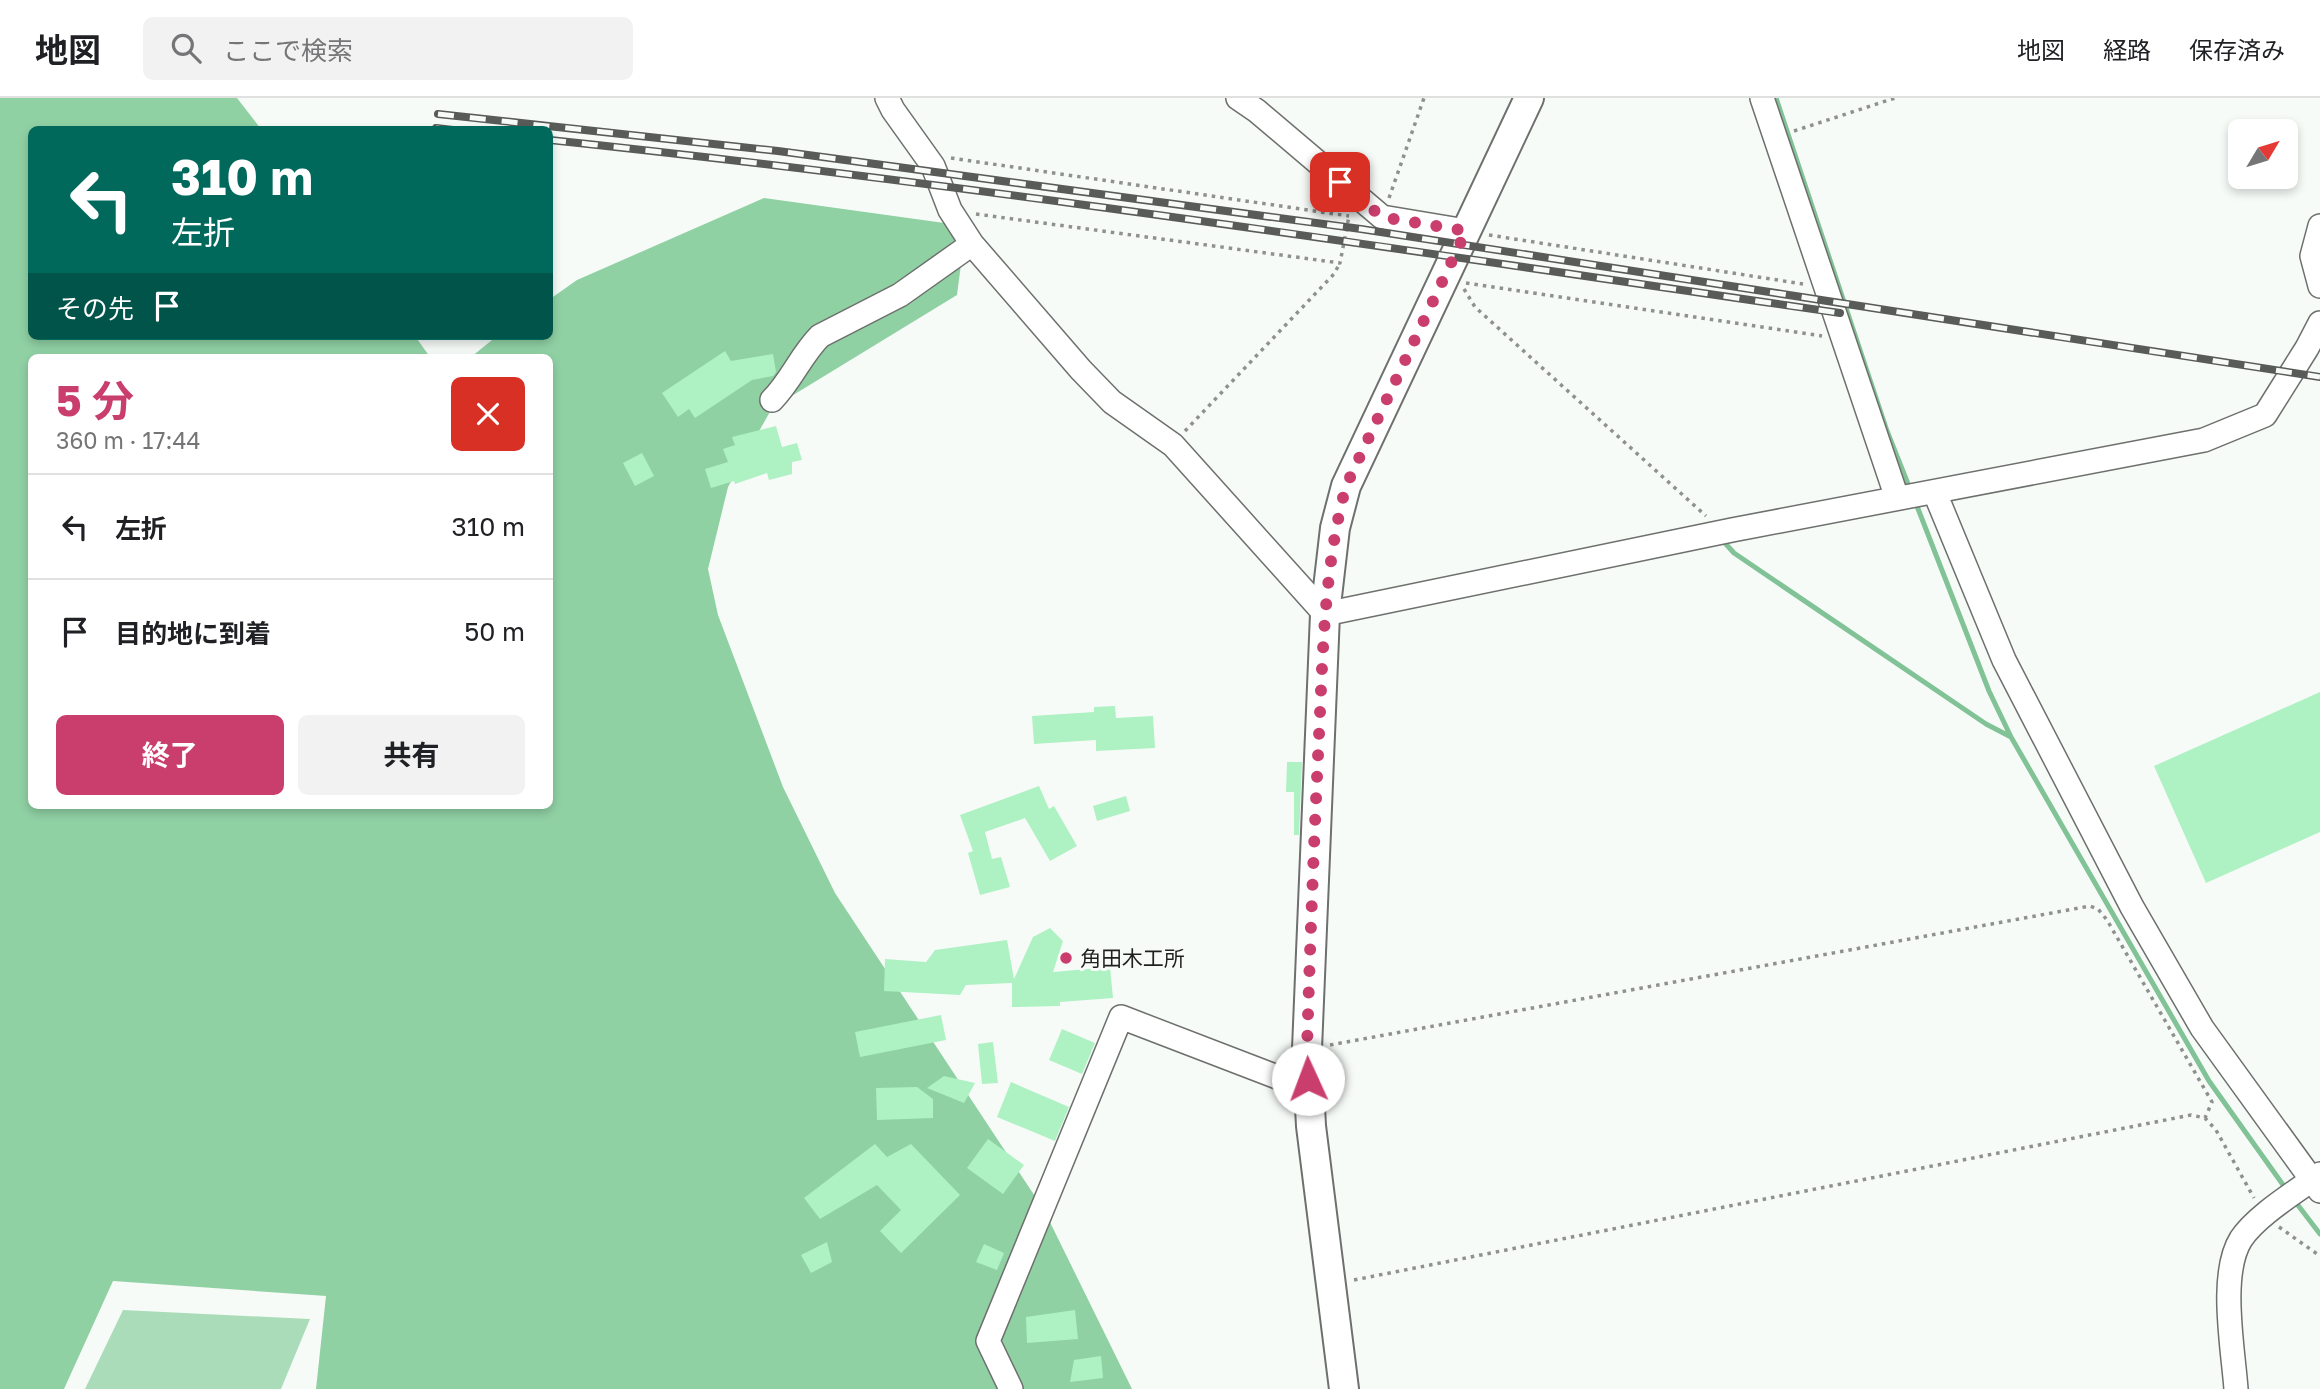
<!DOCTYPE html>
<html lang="ja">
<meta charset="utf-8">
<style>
:root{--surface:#fff;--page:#f2f2f2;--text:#202124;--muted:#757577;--line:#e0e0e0;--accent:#ca3e6e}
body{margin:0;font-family:"Golos Text","Noto Sans JP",sans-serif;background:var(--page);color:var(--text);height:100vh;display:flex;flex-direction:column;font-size:26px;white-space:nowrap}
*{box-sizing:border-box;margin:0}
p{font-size:23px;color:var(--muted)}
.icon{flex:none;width:38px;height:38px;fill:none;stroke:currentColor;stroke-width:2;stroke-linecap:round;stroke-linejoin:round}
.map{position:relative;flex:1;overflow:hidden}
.side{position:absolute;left:28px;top:256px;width:525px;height:455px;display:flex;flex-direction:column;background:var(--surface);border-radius:10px;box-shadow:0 4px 10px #0003}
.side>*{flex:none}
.banner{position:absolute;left:28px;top:28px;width:525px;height:214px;border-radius:10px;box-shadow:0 4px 10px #0003;background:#00695c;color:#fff;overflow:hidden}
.needle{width:46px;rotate:52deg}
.buttons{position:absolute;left:2228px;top:21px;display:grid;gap:14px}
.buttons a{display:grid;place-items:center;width:70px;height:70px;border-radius:10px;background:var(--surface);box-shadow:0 4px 10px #0003;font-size:35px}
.pin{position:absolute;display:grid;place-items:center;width:60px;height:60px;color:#fff;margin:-30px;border-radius:14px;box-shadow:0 4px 10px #0006}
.me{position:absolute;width:77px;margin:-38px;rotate:358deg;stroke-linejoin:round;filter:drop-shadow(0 0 5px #0008)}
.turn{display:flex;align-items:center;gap:24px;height:147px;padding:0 28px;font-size:32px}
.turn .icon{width:91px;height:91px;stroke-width:2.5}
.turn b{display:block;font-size:49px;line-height:60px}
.then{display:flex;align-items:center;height:66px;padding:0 28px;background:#0003;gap:14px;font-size:26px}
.round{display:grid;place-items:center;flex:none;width:74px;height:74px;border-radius:10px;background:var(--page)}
.summary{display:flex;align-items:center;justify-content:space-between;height:119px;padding:0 28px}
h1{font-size:42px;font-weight:700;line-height:52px;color:var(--accent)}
.cta{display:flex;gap:14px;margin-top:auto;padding:14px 28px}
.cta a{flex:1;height:80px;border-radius:10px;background:var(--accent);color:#fff;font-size:28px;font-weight:700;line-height:80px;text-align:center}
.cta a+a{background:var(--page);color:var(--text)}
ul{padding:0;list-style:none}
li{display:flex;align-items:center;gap:21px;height:105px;padding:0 28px;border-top:2px solid var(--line)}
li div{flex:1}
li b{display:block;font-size:26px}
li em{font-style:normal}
header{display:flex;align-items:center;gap:42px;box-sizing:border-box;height:98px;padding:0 35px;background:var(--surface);border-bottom:2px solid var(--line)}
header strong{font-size:33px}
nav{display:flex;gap:38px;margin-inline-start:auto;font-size:24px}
.search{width:490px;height:63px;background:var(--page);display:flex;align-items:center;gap:18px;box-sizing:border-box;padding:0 24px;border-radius:10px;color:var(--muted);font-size:26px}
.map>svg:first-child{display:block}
.green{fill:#abdcba}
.forest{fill:#90d1a4}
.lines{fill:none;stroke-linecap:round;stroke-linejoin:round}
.stream{stroke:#81c296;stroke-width:5}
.building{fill:#aef1c3}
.minor-casing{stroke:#6d706d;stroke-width:26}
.tertiary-casing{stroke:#6d706d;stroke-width:32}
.path{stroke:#8e918e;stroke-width:3.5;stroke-dasharray:3.5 5;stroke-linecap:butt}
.minor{stroke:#fff;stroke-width:23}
.tertiary{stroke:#fff;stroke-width:28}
.rail-casing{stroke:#595b59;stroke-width:8}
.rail{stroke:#f7fbf8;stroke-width:5;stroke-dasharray:16;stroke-linecap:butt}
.route{stroke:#ca3e6e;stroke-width:12;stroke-dasharray:0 21.6}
.poi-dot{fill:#ca3e6e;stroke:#f7fbf8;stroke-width:2.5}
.labels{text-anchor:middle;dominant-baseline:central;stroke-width:6;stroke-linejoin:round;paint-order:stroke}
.poi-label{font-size:21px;fill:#1e1f1e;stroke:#f7fbf8;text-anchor:start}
</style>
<header>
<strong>地図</strong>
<div class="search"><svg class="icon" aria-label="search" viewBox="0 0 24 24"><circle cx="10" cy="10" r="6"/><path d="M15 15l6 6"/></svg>ここで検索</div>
<nav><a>地図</a><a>経路</a><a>保存済み</a></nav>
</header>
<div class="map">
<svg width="2320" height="1291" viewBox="0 0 2320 1291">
<rect width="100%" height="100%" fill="#f7fbf8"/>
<path class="green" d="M 123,1212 L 310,1221 L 281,1291 L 85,1291 Z"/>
<path class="forest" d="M 0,0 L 237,0 L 261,31 L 32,32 L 32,238 L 415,238 L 430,259 L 32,259 L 32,707 L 550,707 L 550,259 L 471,259 L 497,238 L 550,238 L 550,201 L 577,182 L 764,100 L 966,128 L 957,197 L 772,310 L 728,389 L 708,471 L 718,517 L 783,689 L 835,795 L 1044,1112 L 1132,1291 L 316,1291 L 326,1198 L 113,1183 L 64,1291 L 0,1291 Z"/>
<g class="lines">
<path class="stream" d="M 1776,0 L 1887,333 L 1910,391
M 1915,403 L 1989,593 L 2011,639 L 2209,983 L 2286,1091
M 1724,444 L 1734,455 L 1986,626 L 2011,639
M 2294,1102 L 2320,1136"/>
</g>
<path class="building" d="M 725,253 L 731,263 L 773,256 L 776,274 L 773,278 L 752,282 L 695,320 L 689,311 L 678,319 L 662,295 Z
M 776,328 L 782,349 L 797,345 L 802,362 L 792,364 L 792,376 L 769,382 L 767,375 L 735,386 L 734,383 L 711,390 L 705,371 L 728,364 L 723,351 L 735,347 L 732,339 Z
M 642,355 L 654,378 L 635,388 L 623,365 Z
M 2320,594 L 2320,734 L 2206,785 L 2154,668 Z
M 1115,608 L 1116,620 L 1153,618 L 1155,650 L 1096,653 L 1096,642 L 1034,646 L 1032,618 L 1094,614 L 1094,609 Z
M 1287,664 L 1302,664 L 1299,737 L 1294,737 L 1294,694 L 1286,694 Z
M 1039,688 L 1049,711 L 1054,708 L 1077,748 L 1050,763 L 1025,720 L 985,734 L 992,761 L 1001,759 L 1010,789 L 980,797 L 968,755 L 973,753 L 960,717 Z
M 1126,698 L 1130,713 L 1097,723 L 1093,708 Z
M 1050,830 L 1063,843 L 1053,874 L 1110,869 L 1113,900 L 1060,904 L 1060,908 L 1012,909 L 1012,885 L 966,887 L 960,897 L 884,893 L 885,861 L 926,864 L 935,852 L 1007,842 L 1014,881 L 1033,839 Z
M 941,917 L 946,942 L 860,959 L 855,934 Z
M 1062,931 L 1095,945 L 1082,976 L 1049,962 Z
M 993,944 L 998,985 L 982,986 L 978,946 Z
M 944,978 L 975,985 L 964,1005 L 927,990 Z
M 1011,984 L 1069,1009 L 1055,1043 L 997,1019 Z
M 917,989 L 933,1001 L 933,1020 L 877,1022 L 876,990 Z
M 988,1041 L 1024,1067 L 1003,1096 L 967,1070 Z
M 875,1046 L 887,1059 L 911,1046 L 960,1097 L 901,1155 L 880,1133 L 901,1112 L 877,1087 L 820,1121 L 804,1100 Z
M 827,1144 L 832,1164 L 811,1175 L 801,1157 Z
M 984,1146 L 1004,1155 L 997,1172 L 976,1164 Z
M 1075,1212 L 1078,1241 L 1027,1245 L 1026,1219 Z
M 1101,1258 L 1103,1280 L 1070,1284 L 1074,1262 Z"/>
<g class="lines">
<g class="minor-casing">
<path id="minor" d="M 887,0 L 893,12 L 933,68 L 950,112 L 972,146 L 1081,272 L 1112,304 L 1173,347 L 1325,516 L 1732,432 L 2204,342 L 2265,317 L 2307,250 L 2320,225
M 1238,0 L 1257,13 L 1382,119 L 1466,133
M 1762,0 L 1897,400
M 2320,128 L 2312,158 L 2320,188
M 772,302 C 791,283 801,257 820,238 L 900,197 L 972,146
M 1935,395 L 2004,562 L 2132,809 L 2202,930 L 2320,1093
M 1011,1291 L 988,1243 L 1121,919 L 1285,982 L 1308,981
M 2236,1291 C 2233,1250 2219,1176 2241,1141 C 2257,1117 2296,1094 2320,1076"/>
</g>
<g class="tertiary-casing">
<path id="tertiary" d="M 1344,1291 L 1311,1028 L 1307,951 L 1325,516 L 1335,430 L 1346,388 L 1529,0"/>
</g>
<path class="path" d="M 1794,33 L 1895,0
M 951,60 L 1349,118
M 1389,100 L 1424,0
M 976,116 L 1340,165 L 1349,118
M 1489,137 L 1803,186
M 1466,185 L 1822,238
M 1464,191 L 1475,209 L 1706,418
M 1185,333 L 1334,176 L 1340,165
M 1330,947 L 2090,808 L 2098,811 L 2107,822 L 2212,1004 L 2205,1020
M 2279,1129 L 2320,1158
M 1354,1182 L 2191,1017 L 2205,1020 L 2216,1032 L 2254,1100"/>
<use href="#minor" class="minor"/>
<use href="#tertiary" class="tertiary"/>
<g class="rail-casing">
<path id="rail" d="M 438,16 L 778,53 L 1361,131 L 2320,279
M 436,30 L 453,32
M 550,42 C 981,87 1410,153 1840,215"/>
</g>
<use href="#rail" class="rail"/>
</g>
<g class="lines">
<path class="route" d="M 1308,981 L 1307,951 C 1310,846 1314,741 1319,637 C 1323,553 1324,469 1346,388 L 1466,133 L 1382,119 L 1340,84"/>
</g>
<circle class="poi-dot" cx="1066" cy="860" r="7"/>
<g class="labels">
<g class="poi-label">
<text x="1080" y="860">角田木工所</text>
</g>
</g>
</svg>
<div class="buttons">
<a><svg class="needle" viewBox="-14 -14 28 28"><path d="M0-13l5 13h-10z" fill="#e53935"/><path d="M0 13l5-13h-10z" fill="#757577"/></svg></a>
</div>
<div class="pin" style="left:1340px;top:84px;background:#d93025"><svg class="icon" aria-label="arrive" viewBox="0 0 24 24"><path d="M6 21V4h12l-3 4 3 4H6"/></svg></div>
<svg class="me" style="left:1308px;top:981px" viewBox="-20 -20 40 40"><circle r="19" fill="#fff"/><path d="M0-13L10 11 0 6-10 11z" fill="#ca3e6e"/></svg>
<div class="banner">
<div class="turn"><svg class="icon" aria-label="left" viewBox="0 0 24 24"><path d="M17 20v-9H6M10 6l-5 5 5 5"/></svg><div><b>310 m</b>左折</div></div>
<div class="then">その先<svg class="icon" aria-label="arrive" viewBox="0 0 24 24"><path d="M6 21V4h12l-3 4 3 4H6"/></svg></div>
</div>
<section class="side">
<div class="summary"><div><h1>5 分</h1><p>360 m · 17:44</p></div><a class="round" style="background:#d93025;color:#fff"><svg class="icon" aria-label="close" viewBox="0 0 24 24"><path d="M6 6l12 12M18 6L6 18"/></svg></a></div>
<ul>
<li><svg class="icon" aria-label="left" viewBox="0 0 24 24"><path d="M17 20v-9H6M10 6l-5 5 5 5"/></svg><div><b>左折</b></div><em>310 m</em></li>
<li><svg class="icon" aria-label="arrive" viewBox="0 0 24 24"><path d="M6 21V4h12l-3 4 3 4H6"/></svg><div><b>目的地に到着</b></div><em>50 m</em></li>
</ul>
<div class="cta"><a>終了</a><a>共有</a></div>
</section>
</div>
